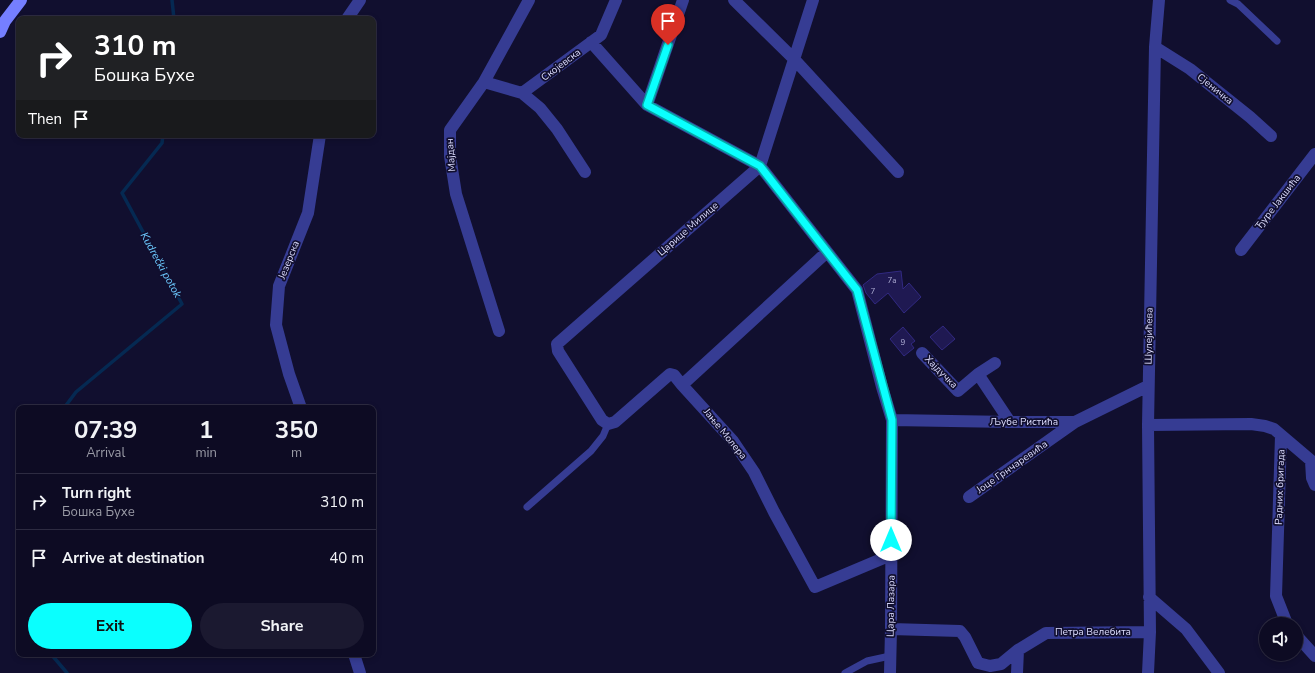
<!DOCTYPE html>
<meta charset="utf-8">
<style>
:root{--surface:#0d0b23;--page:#1b1930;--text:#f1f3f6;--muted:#9a9ba6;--line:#2d2b41;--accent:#0afffe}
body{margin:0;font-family:"Nunito Sans",sans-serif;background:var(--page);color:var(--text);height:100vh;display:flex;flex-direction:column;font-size:15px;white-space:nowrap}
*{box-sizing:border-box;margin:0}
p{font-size:13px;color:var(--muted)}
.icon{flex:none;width:22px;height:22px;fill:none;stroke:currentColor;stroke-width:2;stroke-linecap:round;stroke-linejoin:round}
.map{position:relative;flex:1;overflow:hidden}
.drawer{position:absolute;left:16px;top:405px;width:360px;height:252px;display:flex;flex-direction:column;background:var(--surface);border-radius:8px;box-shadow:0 2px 6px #0003,0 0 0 1px var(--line)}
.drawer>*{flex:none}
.guide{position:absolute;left:16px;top:16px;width:360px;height:122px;border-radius:8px;box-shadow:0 2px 6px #0003,0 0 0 1px var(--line);background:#202124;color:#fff;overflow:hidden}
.tools{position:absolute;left:1259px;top:617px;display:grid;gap:8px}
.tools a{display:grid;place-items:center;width:44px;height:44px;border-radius:50%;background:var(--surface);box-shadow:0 2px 6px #0003,0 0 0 1px var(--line);font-size:20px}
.pin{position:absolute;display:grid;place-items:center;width:34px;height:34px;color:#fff;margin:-41px -17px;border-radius:50% 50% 50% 0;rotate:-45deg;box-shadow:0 0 4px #0007}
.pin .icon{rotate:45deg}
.me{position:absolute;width:44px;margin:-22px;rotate:0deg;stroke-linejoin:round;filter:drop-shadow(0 0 3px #0008)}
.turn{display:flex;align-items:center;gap:14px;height:84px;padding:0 12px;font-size:18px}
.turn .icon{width:52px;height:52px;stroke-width:2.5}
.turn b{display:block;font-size:28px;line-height:34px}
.then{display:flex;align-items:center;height:38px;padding:0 12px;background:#0003;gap:8px;font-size:15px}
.eta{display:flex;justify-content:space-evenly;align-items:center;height:68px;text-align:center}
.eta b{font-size:24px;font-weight:700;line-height:28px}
.action{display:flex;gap:8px;margin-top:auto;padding:8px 12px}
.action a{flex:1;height:46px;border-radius:24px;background:var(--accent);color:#111;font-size:16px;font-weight:700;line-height:46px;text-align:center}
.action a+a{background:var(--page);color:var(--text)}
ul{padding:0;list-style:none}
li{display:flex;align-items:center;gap:12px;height:56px;padding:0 12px;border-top:1px solid var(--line)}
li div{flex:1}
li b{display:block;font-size:15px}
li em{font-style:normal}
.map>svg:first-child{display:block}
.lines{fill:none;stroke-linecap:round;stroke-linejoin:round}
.stream{stroke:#052952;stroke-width:3.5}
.building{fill:#1f1952;stroke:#312981}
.lane{stroke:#363c93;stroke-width:7}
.street{stroke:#363c93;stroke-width:12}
.secondary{stroke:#757fff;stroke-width:12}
.route-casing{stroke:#06a6a5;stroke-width:10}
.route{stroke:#0afffe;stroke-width:7}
.labels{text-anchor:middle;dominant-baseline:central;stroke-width:3.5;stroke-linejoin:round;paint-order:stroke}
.number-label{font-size:8px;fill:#aeadd4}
.street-label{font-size:10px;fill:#dedeff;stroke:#110f2f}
.water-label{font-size:11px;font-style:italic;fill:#6ccaff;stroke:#110f2f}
</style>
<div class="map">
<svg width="1315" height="673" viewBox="0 0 1315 673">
<rect width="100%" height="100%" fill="#110f2f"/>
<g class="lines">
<path class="stream" d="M 172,0 L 174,19
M 64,408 L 76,392 L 182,304 L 122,193 L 162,143 L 163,135
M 51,654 L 67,673"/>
</g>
<path class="building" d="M 901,271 L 903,289 L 909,283 L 921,297 L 904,313 L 888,293 L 875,304 L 866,293 L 863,285 L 877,274 Z
M 943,326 L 955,339 L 942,350 L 930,337 Z
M 903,327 L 915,341 L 911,344 L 914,348 L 904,356 L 890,339 Z"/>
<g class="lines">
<path class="lane" d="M 1230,0 L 1238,4 L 1277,41
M 527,507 L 591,451 L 603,436 L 608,424
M 845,673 L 867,661 L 890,656"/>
<path class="street" d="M 734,0 L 794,59 L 898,172
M 347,19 L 360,0
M 591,42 L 647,105 L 760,166 L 857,290 L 882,387 L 892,420 L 891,629 L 890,673
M 1155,47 L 1190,69 L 1250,117 L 1271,136
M 484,82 L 522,93 L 601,35 L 616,0
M 522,93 L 540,108 L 557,129 L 585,172
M 647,105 L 683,0
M 1241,250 L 1315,154
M 827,252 L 682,385 L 733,441 L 754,472 L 774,512 L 815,587 L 891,555
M 499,331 L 456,194 L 450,156 L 450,130 L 484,82 L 529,0
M 922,353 L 958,391 L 978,374 L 995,363
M 978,374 L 1010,422
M 682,385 L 674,375 L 670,374 L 615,422 L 608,424 L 602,420 L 558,351 L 557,344 L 760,166 L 813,0
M 301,408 L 289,374 L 276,325 L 279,286 L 308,213 L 320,135
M 892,420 L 1010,422 L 1075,422 L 1148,386
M 1148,425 L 1251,424 L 1265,426 L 1274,429 L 1315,464
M 1281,436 L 1276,596 L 1287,624
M 1311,461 L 1312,478 L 1315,485
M 969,497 L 1075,422
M 1149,597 L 1186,629 L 1219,673
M 891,629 L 960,631 L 965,637 L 978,663 L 990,666 L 1001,664 L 1018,650 L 1046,633 L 1150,632
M 1296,635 L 1315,656
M 354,654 L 360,673
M 1017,673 L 1018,650
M 1148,673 L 1150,632 L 1148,425 L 1155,47 L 1159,0"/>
<path class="secondary" d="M 0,32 L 5,21 L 21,0"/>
</g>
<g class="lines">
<g class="route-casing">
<path id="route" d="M 668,45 L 647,105 L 760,166 L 857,290 L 892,420 L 891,540"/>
</g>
<use href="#route" class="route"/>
</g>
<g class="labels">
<g class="number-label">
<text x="892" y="280">7a</text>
<text x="873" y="291">7</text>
<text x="903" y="342">9</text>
</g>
<g class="street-label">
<text transform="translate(561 65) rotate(-37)">Скојевска</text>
<text transform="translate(1215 89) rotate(39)">Сјеничка</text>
<text transform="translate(451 155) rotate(-94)">Мајдан</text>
<text transform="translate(1278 202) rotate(-52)">Ђуре Јакшића</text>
<text transform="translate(688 229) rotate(-41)">Царице Милице</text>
<text transform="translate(289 260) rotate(-68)">Језерска</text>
<text transform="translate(1149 336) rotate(-89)">Шулејићева</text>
<text transform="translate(941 372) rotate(45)">Хајдучка</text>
<text x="1024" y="422">Љубе Ристића</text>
<text transform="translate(725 434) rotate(51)">Јање Молера</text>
<text transform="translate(1012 467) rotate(-35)">Јоце Грнчаревића</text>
<text transform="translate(1280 487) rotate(-88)">Радних бригада</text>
<text transform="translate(891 606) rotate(-89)">Цара Лазара</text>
<text x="1093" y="632">Петра Велебита</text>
</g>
<g class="water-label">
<text transform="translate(161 265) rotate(61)">Kudrečki potok</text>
</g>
</g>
</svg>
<div class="tools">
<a><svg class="icon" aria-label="sound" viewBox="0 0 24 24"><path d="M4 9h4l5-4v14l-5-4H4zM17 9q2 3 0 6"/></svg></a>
</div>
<div class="pin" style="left:668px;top:45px;background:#d93025"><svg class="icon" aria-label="arrive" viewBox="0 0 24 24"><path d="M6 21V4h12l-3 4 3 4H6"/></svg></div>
<svg class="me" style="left:891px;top:540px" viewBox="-20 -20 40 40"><circle r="19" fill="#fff"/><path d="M0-13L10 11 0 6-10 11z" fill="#0afffe"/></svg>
<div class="guide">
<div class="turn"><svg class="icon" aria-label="right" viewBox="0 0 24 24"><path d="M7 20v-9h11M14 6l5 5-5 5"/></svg><div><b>310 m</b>Бошка Бухе</div></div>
<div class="then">Then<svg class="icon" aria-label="arrive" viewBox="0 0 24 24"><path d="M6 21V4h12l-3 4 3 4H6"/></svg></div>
</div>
<section class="drawer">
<div class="eta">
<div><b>07:39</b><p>Arrival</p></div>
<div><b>1</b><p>min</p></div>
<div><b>350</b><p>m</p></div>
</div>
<ul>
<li><svg class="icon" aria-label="right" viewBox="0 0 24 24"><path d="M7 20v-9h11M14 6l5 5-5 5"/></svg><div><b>Turn right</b><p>Бошка Бухе</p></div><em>310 m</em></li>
<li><svg class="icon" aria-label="arrive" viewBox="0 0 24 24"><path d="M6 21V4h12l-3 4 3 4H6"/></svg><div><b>Arrive at destination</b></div><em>40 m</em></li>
</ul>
<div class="action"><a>Exit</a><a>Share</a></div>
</section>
</div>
